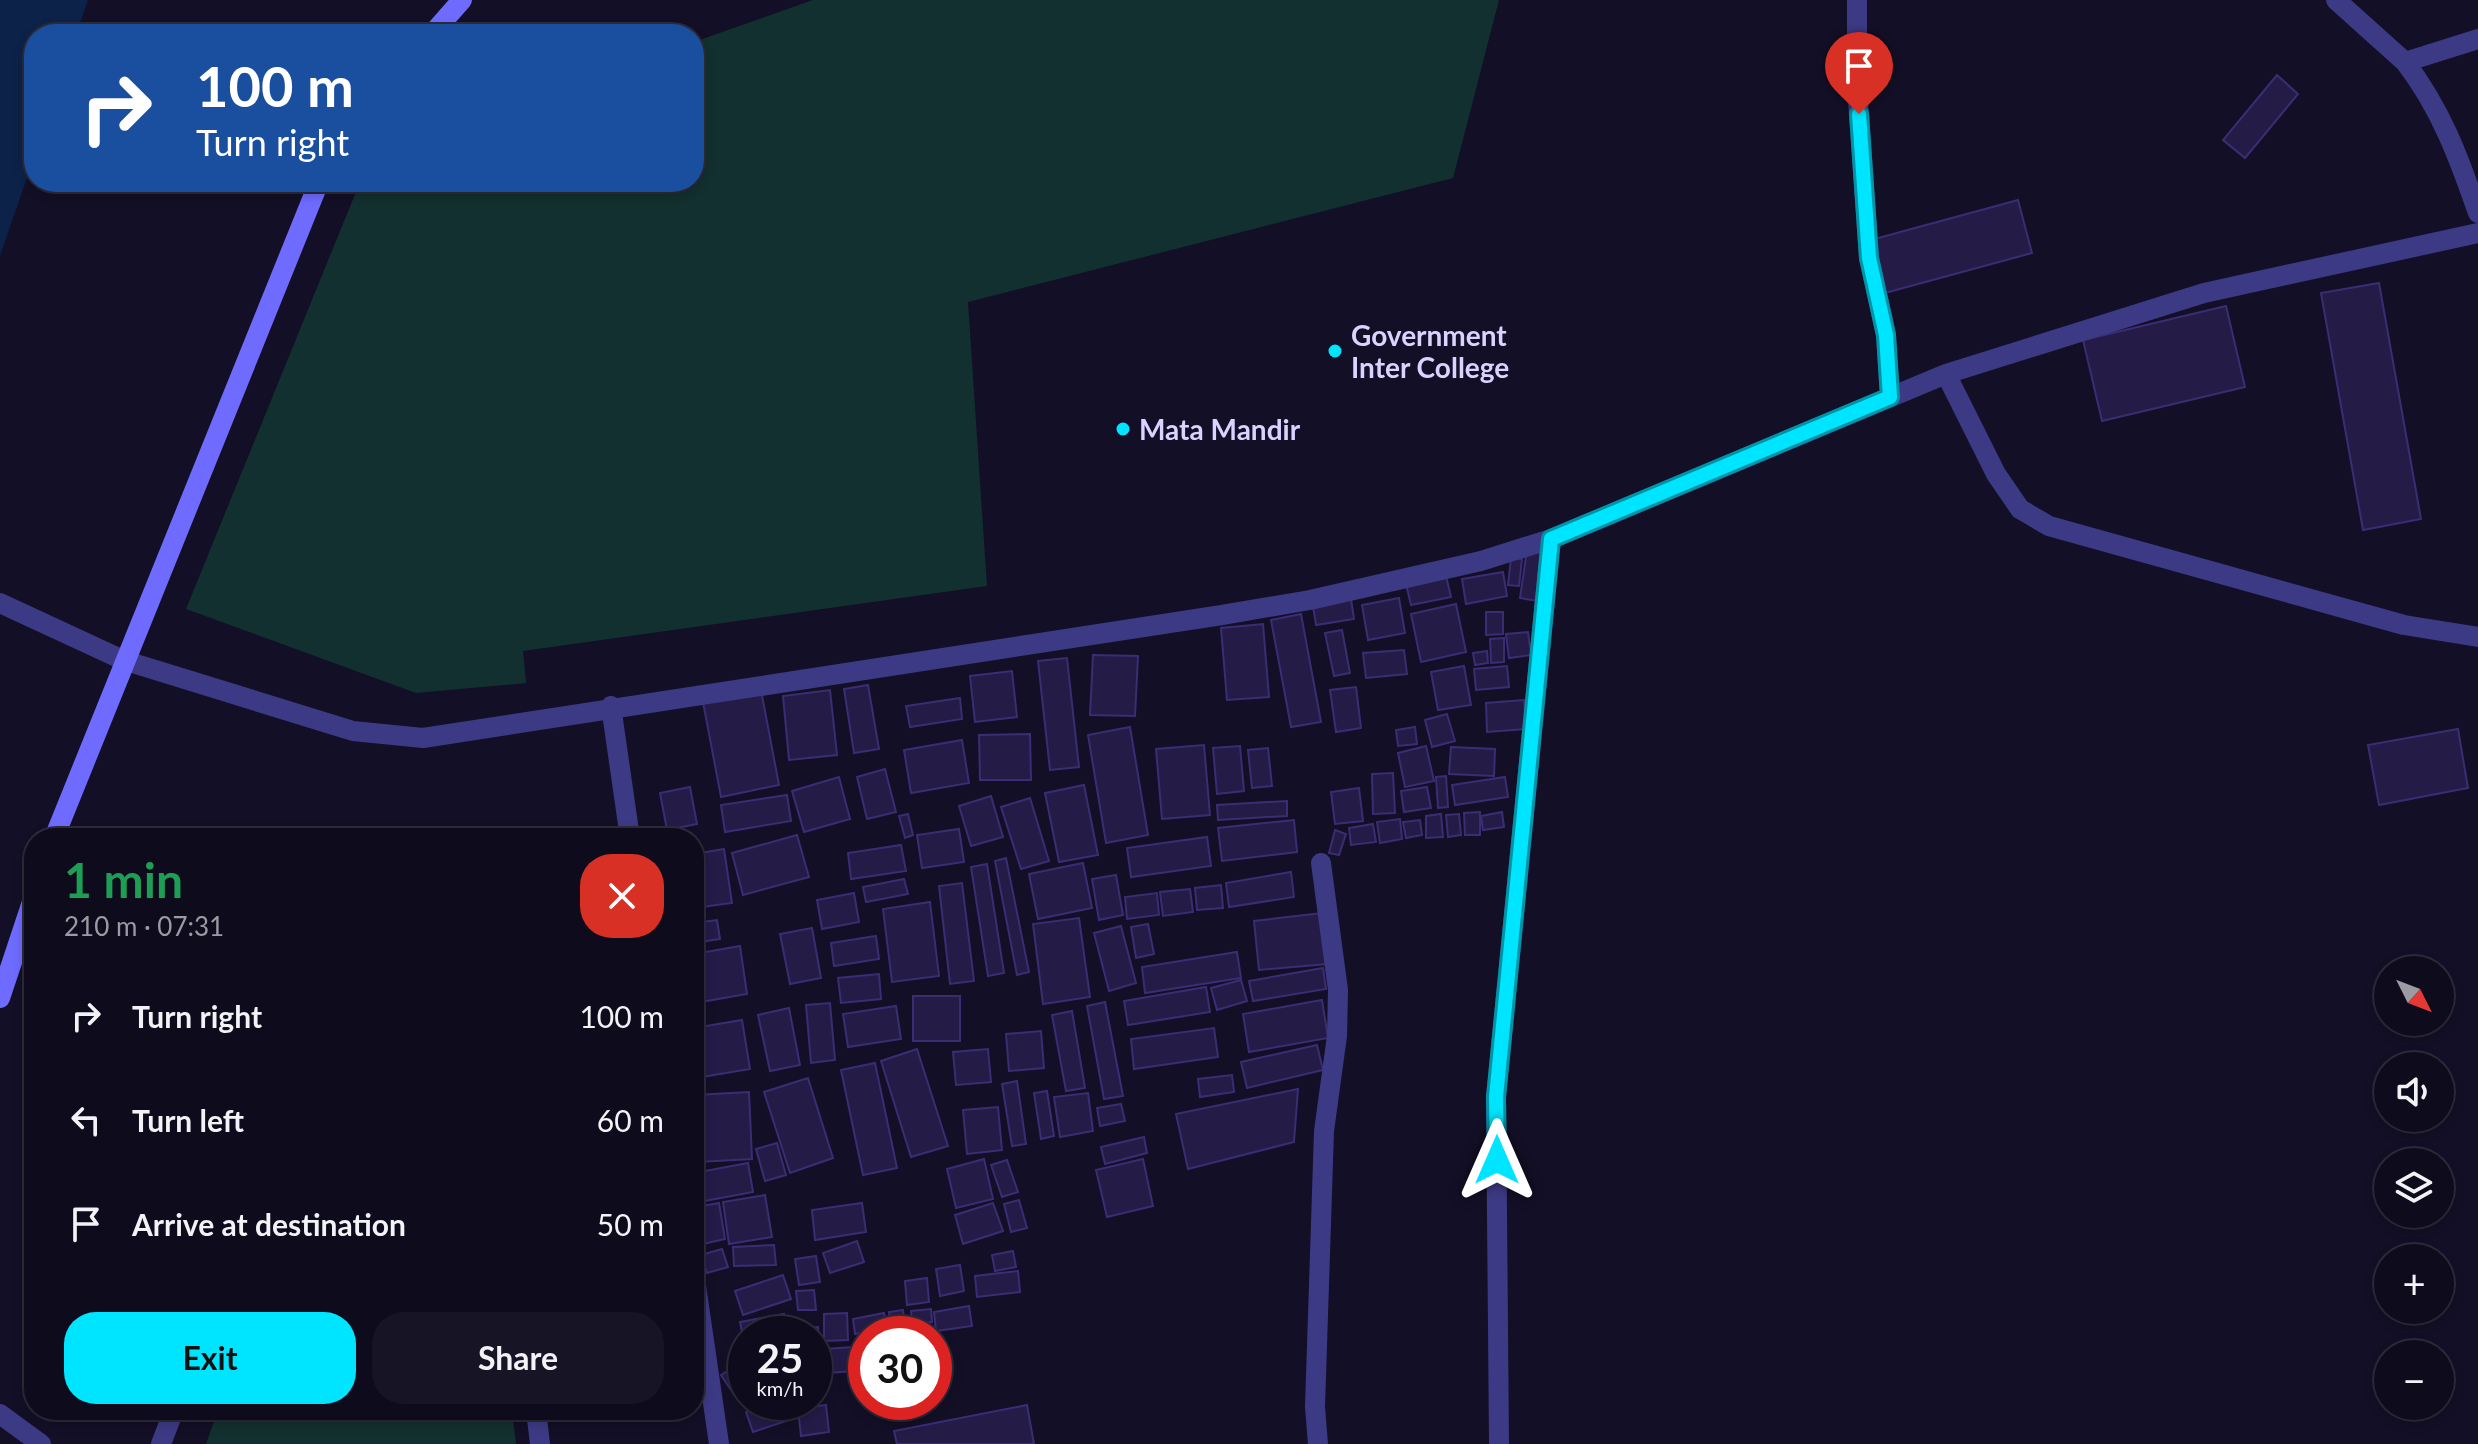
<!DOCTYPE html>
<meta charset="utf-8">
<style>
:root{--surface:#0e0b1c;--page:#171425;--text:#f1f3f6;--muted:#9b9ba3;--line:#2e2b3b;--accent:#00e5ff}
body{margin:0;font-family:Lato,sans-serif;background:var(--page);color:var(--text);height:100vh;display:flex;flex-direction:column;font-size:30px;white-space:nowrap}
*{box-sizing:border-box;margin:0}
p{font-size:26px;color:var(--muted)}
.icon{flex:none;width:44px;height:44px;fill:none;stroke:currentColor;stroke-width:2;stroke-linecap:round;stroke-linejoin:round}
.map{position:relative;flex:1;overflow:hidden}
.drawer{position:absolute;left:24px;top:828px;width:680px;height:592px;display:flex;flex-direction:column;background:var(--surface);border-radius:32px;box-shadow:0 4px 12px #0003,0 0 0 2px var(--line)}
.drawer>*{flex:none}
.banner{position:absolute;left:24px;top:24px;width:680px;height:168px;border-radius:32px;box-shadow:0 4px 12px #0003,0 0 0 2px var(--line);background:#1a4fa0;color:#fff;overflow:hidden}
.needle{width:52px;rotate:132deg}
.tools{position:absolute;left:2374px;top:956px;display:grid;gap:16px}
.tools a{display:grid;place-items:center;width:80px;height:80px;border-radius:50%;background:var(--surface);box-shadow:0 4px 12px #0003,0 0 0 2px var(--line);font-size:40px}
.speed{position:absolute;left:728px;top:1316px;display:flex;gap:16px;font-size:40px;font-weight:700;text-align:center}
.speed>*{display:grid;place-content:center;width:104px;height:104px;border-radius:50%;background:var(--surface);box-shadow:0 4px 12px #0003,0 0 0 2px var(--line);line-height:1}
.speed small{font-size:20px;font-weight:400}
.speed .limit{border:12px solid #d22;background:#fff;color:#111}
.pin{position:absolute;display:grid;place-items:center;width:68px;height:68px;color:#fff;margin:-82px -34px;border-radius:50% 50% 50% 0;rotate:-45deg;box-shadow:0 0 8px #0007}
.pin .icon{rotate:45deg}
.me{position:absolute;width:88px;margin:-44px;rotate:0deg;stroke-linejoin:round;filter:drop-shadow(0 0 6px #0008)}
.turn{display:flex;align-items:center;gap:28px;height:168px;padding:0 40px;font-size:36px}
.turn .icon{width:104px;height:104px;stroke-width:2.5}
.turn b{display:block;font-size:56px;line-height:68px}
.round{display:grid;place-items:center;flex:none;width:84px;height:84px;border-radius:32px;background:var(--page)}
.overview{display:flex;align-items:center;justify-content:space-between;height:136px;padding:0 40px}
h1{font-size:48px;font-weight:700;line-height:60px;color:#1e9e55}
.button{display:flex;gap:16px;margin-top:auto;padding:16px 40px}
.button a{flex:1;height:92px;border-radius:32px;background:var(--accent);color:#111;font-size:32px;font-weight:700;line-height:92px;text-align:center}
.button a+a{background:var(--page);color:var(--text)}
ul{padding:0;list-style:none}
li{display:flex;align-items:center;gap:24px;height:104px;padding:0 40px}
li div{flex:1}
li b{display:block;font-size:30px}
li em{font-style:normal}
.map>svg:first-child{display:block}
.green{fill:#12302f}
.water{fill:#0c2248}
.building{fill:#241b47;stroke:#3b2d73;stroke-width:2}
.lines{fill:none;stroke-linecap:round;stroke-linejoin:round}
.street{stroke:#3d3a85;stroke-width:20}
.secondary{stroke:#6f6bff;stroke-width:20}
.route-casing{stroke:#0095a6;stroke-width:20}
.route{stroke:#00e5ff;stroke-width:14}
.poi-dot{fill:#00e5ff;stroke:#130f26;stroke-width:3}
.labels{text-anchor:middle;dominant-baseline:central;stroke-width:8;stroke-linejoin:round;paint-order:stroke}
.poi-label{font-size:28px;font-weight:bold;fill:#d9d4ff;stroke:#130f26;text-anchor:start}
</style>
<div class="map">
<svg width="2478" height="1444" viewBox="0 0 2478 1444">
<rect width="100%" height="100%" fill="#130f26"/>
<path class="green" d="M 813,0 L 1499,0 L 1453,178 L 968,302 L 987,586 L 523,651 L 526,683 L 416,693 L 186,609 L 360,182 L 694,182 L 694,42 Z
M 218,1410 L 512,1410 L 516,1444 L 206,1444 Z"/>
<path class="water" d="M 0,0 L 88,0 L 76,34 L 34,34 L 34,157 L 0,256 Z"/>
<path class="building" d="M 2277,75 L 2298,94 L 2245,158 L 2223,140 Z
M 2018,200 L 2032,253 L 1885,293 L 1871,240 Z
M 2379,283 L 2421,519 L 2363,530 L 2321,293 Z
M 2226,306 L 2245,387 L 2102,421 L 2083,340 Z
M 1527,550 L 1545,553 L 1538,601 L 1520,598 Z
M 1511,558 L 1522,559 L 1519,586 L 1508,585 Z
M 1503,572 L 1507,596 L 1466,604 L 1462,579 Z
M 1446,576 L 1451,597 L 1411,605 L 1406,584 Z
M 1399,598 L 1405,633 L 1368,640 L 1362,605 Z
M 1351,599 L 1354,619 L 1316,625 L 1313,606 Z
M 1456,604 L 1466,652 L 1421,662 L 1411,614 Z
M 1486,612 L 1503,612 L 1503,634 L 1486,635 Z
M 1301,614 L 1321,722 L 1291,727 L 1271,620 Z
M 1263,624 L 1269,697 L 1227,700 L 1221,628 Z
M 1342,630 L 1350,673 L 1334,676 L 1325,633 Z
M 1528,632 L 1531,655 L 1509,658 L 1506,634 Z
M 1504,638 L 1504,662 L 1491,663 L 1490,639 Z
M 1404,650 L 1407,674 L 1366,678 L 1363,653 Z
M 1487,651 L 1488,663 L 1475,665 L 1473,653 Z
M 1093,655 L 1138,656 L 1135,716 L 1090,715 Z
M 1067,658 L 1079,767 L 1050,770 L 1038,661 Z
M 1464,666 L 1471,705 L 1438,710 L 1431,672 Z
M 1507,666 L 1509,687 L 1476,690 L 1474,669 Z
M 1012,671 L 1017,717 L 975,722 L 970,676 Z
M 868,685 L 879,749 L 854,753 L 844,689 Z
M 1356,687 L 1361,728 L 1336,732 L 1330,690 Z
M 761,690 L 779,785 L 721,797 L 703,702 Z
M 830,690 L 837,755 L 789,760 L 783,696 Z
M 960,698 L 962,719 L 910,727 L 906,706 Z
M 1524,700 L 1526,729 L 1487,732 L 1486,703 Z
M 1447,714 L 1455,741 L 1432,747 L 1425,720 Z
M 1130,727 L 1148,835 L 1106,843 L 1088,735 Z
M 1415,727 L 1417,744 L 1398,746 L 1396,730 Z
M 2458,729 L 2468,788 L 2379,805 L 2368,745 Z
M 1030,734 L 1031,780 L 980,780 L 979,735 Z
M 962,740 L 969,783 L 911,793 L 904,750 Z
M 1204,745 L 1210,815 L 1162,819 L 1156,749 Z
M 1240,746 L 1244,791 L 1217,794 L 1213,748 Z
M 1426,746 L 1434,781 L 1405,787 L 1398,753 Z
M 1451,747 L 1495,749 L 1494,776 L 1449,774 Z
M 1268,748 L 1272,786 L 1252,788 L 1248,750 Z
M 885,769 L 896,812 L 867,819 L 857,777 Z
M 1393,773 L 1395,813 L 1373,814 L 1372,774 Z
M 1446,776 L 1448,807 L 1438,808 L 1436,777 Z
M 839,777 L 850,819 L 804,832 L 792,791 Z
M 1505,777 L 1508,797 L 1455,805 L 1452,785 Z
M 1084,785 L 1098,855 L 1059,862 L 1045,793 Z
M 690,787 L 697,824 L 667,830 L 660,793 Z
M 1427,787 L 1431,808 L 1404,812 L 1401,791 Z
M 1359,788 L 1363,821 L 1335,824 L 1331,792 Z
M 787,795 L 791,821 L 725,832 L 721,805 Z
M 991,796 L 1003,837 L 971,846 L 959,806 Z
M 1030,798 L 1049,861 L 1021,869 L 1001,807 Z
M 1287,801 L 1287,816 L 1218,820 L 1217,805 Z
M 1480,812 L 1480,835 L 1465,835 L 1464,813 Z
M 1502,812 L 1504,827 L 1483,830 L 1481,816 Z
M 908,814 L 913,835 L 905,838 L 899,816 Z
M 1441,814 L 1443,837 L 1426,838 L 1426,816 Z
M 1459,814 L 1461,835 L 1448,837 L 1446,815 Z
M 1400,819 L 1402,839 L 1380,843 L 1377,822 Z
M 1294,820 L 1297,852 L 1222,861 L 1218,828 Z
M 1420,820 L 1422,835 L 1406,838 L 1403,822 Z
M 1373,824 L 1376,842 L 1351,845 L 1349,828 Z
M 959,829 L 964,862 L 922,868 L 917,835 Z
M 1335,830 L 1346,834 L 1339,855 L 1329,853 Z
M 797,835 L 809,877 L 743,895 L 732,853 Z
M 1207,837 L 1211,866 L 1131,877 L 1127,848 Z
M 901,845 L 906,871 L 851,879 L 848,853 Z
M 724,849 L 732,903 L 694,908 L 694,854 Z
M 1006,858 L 1029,972 L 1017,975 L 995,861 Z
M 1083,863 L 1092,908 L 1038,919 L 1029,874 Z
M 987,864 L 1004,973 L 988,976 L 971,867 Z
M 1291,872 L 1294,897 L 1229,907 L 1226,883 Z
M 1116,875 L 1123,915 L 1099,920 L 1092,879 Z
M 904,879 L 908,894 L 866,902 L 863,887 Z
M 962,883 L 974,981 L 950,984 L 939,886 Z
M 1221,885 L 1223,908 L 1197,910 L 1195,888 Z
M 1190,889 L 1193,912 L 1163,916 L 1160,892 Z
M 854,893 L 859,922 L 822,929 L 817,900 Z
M 1157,893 L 1159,915 L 1127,919 L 1125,897 Z
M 930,902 L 939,976 L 892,982 L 883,909 Z
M 1322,913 L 1327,964 L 1259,970 L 1254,921 Z
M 1079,918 L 1090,997 L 1043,1004 L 1033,924 Z
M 717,920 L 720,939 L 694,943 L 694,923 Z
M 1148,924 L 1154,954 L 1136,958 L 1131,927 Z
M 1121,926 L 1136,983 L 1109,991 L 1094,933 Z
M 812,928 L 821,978 L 790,984 L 780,934 Z
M 876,936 L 879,959 L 834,966 L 831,943 Z
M 740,946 L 747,994 L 701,1002 L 694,954 Z
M 1237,952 L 1241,978 L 1145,993 L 1142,967 Z
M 1323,968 L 1326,989 L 1253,1001 L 1249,981 Z
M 879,974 L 881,999 L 841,1003 L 838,978 Z
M 1241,980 L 1247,1001 L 1217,1010 L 1211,988 Z
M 1206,987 L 1210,1012 L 1128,1025 L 1124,1001 Z
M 913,996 L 960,996 L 960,1041 L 913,1041 Z
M 1322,1000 L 1328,1038 L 1249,1052 L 1243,1014 Z
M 1105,1002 L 1123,1096 L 1104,1099 L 1087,1006 Z
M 830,1003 L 835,1060 L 811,1063 L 806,1005 Z
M 896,1006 L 901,1039 L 848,1047 L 843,1014 Z
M 789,1008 L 800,1065 L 770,1071 L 758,1015 Z
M 1072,1011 L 1085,1088 L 1066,1091 L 1052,1015 Z
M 742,1020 L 750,1069 L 696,1078 L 694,1028 Z
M 1214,1028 L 1218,1057 L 1134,1069 L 1131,1039 Z
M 1041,1031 L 1044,1068 L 1009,1071 L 1006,1034 Z
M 1317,1045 L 1323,1070 L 1247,1088 L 1241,1062 Z
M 917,1049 L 948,1146 L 911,1157 L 881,1061 Z
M 988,1049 L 991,1082 L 956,1085 L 953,1052 Z
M 875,1063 L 897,1168 L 863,1175 L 841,1070 Z
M 1232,1075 L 1234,1092 L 1200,1097 L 1198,1079 Z
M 808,1078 L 833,1158 L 790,1173 L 764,1092 Z
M 1017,1081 L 1026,1144 L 1012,1146 L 1002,1084 Z
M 1298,1089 L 1294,1142 L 1188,1169 L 1176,1114 Z
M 1047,1091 L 1054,1136 L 1041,1139 L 1034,1093 Z
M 749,1092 L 752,1159 L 698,1162 L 695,1095 Z
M 1088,1093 L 1093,1131 L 1060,1137 L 1054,1097 Z
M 1121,1104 L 1125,1121 L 1100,1126 L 1097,1108 Z
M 998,1107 L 1002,1150 L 967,1154 L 963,1110 Z
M 1144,1137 L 1147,1153 L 1105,1164 L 1101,1147 Z
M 777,1143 L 786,1175 L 765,1181 L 756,1149 Z
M 984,1159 L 993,1199 L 956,1208 L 947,1169 Z
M 1143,1159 L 1153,1206 L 1107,1217 L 1096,1170 Z
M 1007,1160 L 1018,1192 L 1002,1197 L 991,1165 Z
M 748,1163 L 753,1192 L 699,1202 L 694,1173 Z
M 765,1195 L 772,1237 L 729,1244 L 723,1202 Z
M 1019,1200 L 1027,1228 L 1011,1232 L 1004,1204 Z
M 719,1203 L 725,1239 L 703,1244 L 696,1207 Z
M 862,1203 L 866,1232 L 815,1240 L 812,1210 Z
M 993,1203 L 1003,1231 L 963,1244 L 955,1215 Z
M 857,1241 L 864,1262 L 830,1273 L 823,1253 Z
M 774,1245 L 776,1265 L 734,1266 L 733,1247 Z
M 722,1249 L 728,1267 L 707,1273 L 701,1255 Z
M 1013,1251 L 1016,1267 L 995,1271 L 992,1255 Z
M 816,1256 L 820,1282 L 799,1285 L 795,1259 Z
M 960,1265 L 964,1291 L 940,1296 L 936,1269 Z
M 1018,1271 L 1020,1292 L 977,1297 L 975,1276 Z
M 783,1275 L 791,1299 L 743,1315 L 735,1291 Z
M 927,1278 L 929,1302 L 907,1305 L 905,1281 Z
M 814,1290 L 816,1310 L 798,1310 L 796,1291 Z
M 969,1306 L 972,1326 L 936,1331 L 934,1312 Z
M 931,1309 L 932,1322 L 912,1323 L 911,1311 Z
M 903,1310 L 905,1329 L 891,1330 L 889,1312 Z
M 847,1313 L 848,1340 L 824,1341 L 824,1314 Z
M 884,1313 L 887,1327 L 855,1334 L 853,1319 Z
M 784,1314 L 788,1334 L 746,1334 L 744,1343 L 740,1322 Z
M 818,1327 L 820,1350 L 814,1351 L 814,1334 L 804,1334 L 803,1328 Z
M 852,1347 L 854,1371 L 828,1373 L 826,1349 Z
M 822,1357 L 825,1389 L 814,1390 L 814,1359 Z
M 742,1362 L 746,1368 L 746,1389 L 735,1396 L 721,1375 Z
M 774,1402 L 790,1402 L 795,1418 L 753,1432 L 746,1412 Z
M 826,1405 L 829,1432 L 801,1436 L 798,1409 Z
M 1027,1405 L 1034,1444 L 897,1444 L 894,1431 Z"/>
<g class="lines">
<path class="street" d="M 1857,0 L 1857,86 L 1869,258 L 1886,335 L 1890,397
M 2336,0 L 2405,62 L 2478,39
M 2405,62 C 2441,109 2459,158 2478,213
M 1946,374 L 1996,474 L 2020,509 L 2049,526 L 2404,625 L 2478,637
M 0,603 L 123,660 L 353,731 L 423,738 L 1222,615 L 1310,600 L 1481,561 L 1551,539 L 1946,374 L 2204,293 L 2478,233
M 611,706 L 630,838
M 694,1272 L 719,1444
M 536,1410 L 540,1444
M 0,1414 L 41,1444
M 161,1444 L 174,1410
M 1318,1444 L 1315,1407 L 1324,1131 L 1337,1036 L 1338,990 L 1321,863
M 1499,1444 L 1496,1097 L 1551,539"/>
<path class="secondary" d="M 432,34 L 462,0
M 54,838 L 319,182
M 0,998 L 34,896"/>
</g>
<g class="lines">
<g class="route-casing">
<path id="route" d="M 1497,1160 L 1496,1097 L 1551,539 L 1890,397 L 1886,335 L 1869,258 L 1859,114"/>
</g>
<use href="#route" class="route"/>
</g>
<g class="poi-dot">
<circle cx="1335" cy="351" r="8"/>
<circle cx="1123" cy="429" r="8"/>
</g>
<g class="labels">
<g class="poi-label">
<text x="1351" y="335">Government<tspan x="1351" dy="32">Inter College</tspan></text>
<text x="1139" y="429">Mata Mandir</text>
</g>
</g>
</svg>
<div class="tools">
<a><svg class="needle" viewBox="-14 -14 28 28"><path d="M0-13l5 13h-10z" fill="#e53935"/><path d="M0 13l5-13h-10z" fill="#9b9ba3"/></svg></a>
<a><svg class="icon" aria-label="sound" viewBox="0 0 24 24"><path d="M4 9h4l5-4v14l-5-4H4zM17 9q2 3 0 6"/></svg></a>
<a><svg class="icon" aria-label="layers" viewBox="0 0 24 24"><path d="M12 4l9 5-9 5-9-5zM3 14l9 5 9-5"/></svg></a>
<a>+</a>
<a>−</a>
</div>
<div class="speed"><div>25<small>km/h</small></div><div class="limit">30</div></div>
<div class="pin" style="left:1859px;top:114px;background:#d93025"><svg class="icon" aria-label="arrive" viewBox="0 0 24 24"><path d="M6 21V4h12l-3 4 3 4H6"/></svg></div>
<svg class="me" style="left:1497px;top:1160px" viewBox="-20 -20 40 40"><path d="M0-17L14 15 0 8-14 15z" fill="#00e5ff" stroke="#fff" stroke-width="4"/></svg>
<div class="banner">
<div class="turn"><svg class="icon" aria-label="right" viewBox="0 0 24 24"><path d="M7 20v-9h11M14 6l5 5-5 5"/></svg><div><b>100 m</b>Turn right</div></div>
</div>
<section class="drawer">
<div class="overview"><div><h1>1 min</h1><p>210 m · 07:31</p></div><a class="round" style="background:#d93025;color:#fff"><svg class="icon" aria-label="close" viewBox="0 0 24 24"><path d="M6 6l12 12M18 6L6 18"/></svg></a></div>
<ul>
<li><svg class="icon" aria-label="right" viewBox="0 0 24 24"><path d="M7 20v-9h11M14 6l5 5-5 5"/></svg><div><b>Turn right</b></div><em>100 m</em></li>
<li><svg class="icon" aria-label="left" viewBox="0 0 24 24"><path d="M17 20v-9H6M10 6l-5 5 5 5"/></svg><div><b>Turn left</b></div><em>60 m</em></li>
<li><svg class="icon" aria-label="arrive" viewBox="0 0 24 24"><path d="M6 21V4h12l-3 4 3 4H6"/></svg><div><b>Arrive at destination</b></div><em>50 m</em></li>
</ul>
<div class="button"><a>Exit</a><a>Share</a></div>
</section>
</div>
